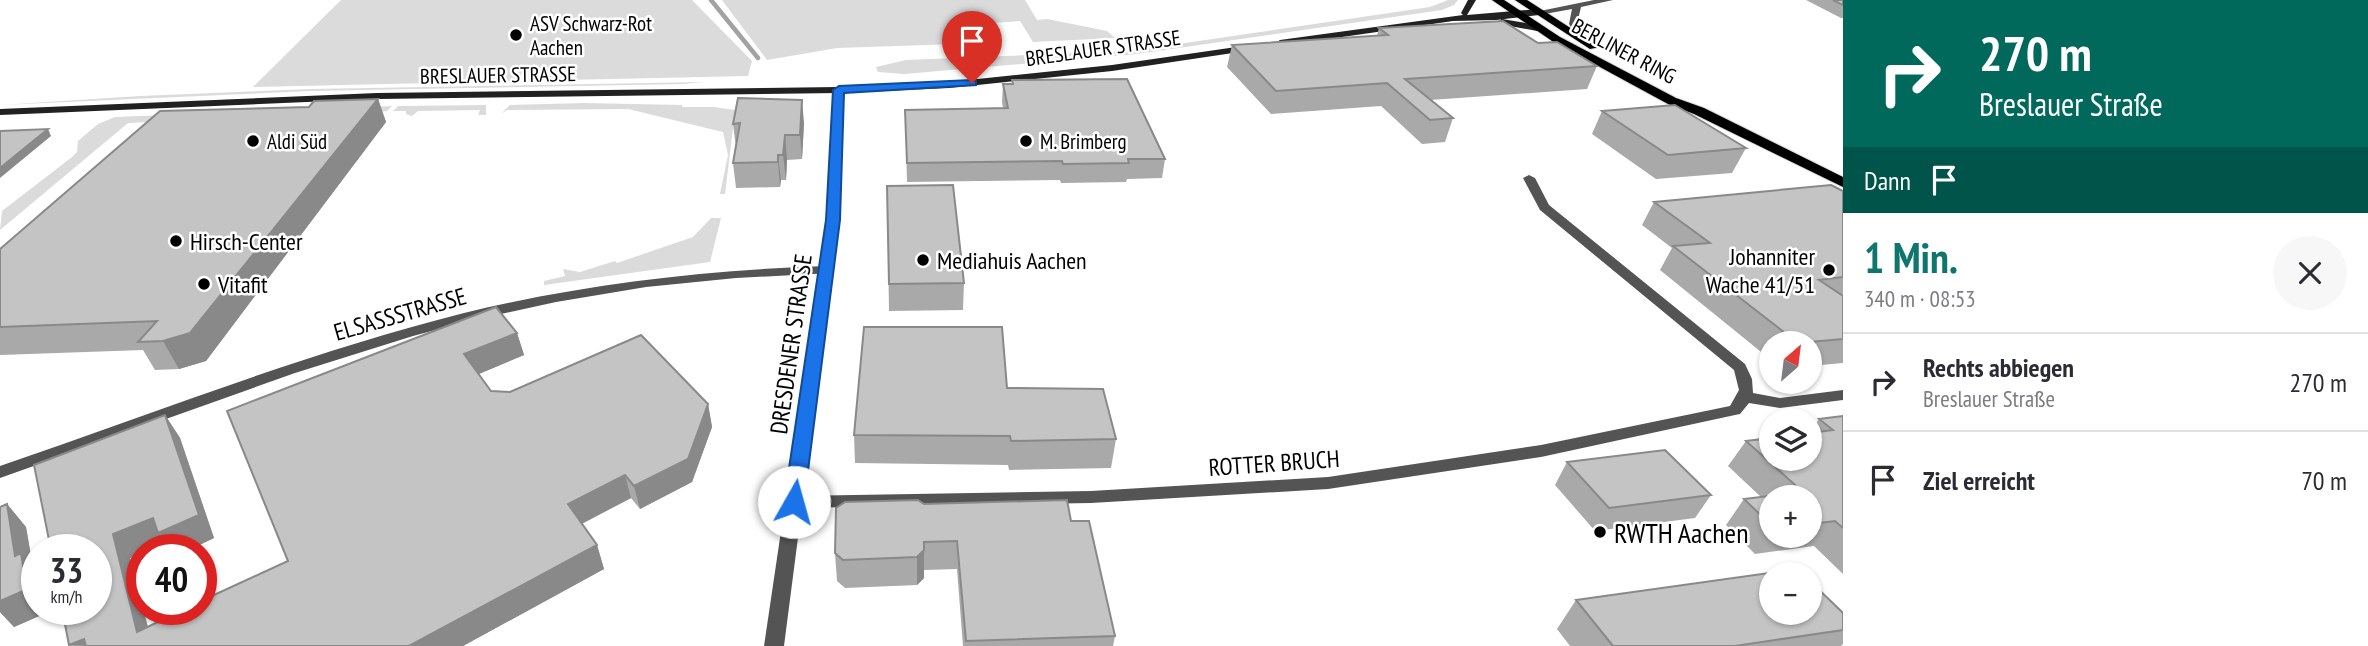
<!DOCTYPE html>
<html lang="de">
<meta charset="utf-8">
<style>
:root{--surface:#fff;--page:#f7f7f7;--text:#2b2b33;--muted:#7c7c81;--line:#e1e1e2;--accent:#0f766e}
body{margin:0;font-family:"PT Sans Narrow",sans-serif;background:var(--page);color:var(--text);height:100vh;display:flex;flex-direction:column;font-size:26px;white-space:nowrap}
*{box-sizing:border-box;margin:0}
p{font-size:23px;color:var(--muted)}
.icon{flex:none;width:38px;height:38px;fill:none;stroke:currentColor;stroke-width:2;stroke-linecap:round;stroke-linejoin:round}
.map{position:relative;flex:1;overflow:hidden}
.sheet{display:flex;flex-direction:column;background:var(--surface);width:525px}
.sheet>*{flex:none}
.top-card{background:#00695c;color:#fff;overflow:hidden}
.needle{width:46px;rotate:28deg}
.buttons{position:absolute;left:1759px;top:331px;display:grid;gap:14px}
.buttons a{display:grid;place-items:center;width:63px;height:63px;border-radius:50%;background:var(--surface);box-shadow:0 2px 5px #0004;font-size:35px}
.speed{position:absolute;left:21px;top:534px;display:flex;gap:14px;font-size:35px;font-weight:700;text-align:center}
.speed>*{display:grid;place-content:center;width:91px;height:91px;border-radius:50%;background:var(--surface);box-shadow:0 2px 5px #0004;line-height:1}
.speed small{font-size:18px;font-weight:400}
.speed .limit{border:10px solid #d22;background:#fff;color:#111}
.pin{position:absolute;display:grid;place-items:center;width:60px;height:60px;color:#fff;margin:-72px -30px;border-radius:50% 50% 50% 0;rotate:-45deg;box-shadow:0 0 7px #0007}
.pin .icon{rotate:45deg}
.me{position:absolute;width:77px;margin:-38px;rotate:7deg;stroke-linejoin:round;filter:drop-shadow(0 0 5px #0008)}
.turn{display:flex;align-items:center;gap:24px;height:147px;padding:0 21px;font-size:32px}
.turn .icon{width:91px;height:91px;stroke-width:2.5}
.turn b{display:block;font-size:49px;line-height:60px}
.then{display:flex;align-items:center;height:66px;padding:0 21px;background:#0003;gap:14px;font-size:26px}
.round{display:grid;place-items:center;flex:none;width:74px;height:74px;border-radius:37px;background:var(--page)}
.overview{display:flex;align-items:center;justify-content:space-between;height:119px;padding:0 21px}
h1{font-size:42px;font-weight:600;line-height:52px;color:var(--accent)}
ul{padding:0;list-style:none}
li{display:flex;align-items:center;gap:21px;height:98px;padding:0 21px;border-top:2px solid var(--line)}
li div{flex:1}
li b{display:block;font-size:26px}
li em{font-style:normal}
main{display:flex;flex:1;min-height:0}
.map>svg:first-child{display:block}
.green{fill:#dbdbdb}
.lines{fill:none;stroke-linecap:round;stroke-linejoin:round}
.stream{stroke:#a2a2a2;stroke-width:4.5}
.primary-casing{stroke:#dbdbdb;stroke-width:2}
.minor{fill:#545454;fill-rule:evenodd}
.tertiary{fill:#545454;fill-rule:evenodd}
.secondary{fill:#212121;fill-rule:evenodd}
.primary{fill:#000;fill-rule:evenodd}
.wall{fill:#a9a9a9;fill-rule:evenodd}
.shaded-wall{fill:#898989}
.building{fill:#c4c4c4;stroke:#898989;stroke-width:2}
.route{fill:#1a73e8;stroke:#114b97;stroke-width:2}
.poi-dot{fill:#000;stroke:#fff;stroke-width:2.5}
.labels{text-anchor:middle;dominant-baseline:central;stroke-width:5;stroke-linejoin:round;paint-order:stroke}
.far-poi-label{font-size:21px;fill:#000;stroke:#fff;text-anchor:start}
.far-street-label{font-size:21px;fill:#000;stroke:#fff}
.poi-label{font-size:24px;fill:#000;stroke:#fff;text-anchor:start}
.street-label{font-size:24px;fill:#000;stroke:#fff}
.near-poi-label{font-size:28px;fill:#000;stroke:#fff;text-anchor:start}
</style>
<main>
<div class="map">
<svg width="1843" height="646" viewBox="0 0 1843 646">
<rect width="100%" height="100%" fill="#fff"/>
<path class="green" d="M 341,0 L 692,0 L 752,61 L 748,76 L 253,87 Z
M 722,0 L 1025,0 L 1037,20 L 1047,19 L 1107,31 L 1115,38 L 1033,42 L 1020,21 L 978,24 L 987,43 L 837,48 L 767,60 Z
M 1448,0 L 1458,0 L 1454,5 L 1442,10 L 1137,54 L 904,74 L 878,72 L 876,67 L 906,60 L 1131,51 L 1430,7 Z
M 705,82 L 683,84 L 309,91 L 0,105 L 140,96 L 312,89 Z
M 584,103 L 682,105 L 682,107 L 714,107 L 741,111 L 734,120 L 725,194 L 720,194 L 728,155 L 723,132 L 628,109 L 507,110 L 501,114 L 510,105 Z
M 486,105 L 486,115 L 478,115 L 480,110 L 418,111 L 412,116 L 406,114 L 406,111 L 393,111 L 398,106 Z
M 392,106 L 387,111 L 379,112 L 128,123 L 0,230 L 2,211 L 72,157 L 77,152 L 78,141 L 98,124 L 115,117 Z
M 711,218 L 721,218 L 710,262 L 544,285 L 544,281 L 565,276 L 563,269 L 580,272 L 615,261 L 617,263 L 693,237 Z"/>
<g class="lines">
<path class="stream" d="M 711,0 L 758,58"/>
<g class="primary-casing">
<path id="primary" d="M 1492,0 L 1504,0 L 1560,37 L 1676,98 L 1704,108 L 1843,177 L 1843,187 L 1694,114 L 1668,104 L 1552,41 Z
M 1515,0 L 1527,0 L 1600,47 L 1590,49 Z"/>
</g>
<path class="minor" d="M 1529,175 L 1535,178 L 1549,205 L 1745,364 L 1752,379 L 1753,393 L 1780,398 L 1843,390 L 1843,400 L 1780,408 L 1749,403 L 1740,414 L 1735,415 L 1541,457 L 1328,489 L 1091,503 L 794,508 L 788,507 L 785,502 L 788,497 L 794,496 L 1091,491 L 1328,477 L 1541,445 L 1730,406 L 1739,390 L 1734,370 L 1540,210 L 1523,178 Z
M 827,266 L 834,270 L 832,273 L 736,278 L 646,287 L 556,302 L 469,321 L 413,336 L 295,373 L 0,478 L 0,466 C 154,413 306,353 464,313 C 583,284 705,270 827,266 Z"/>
<path class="tertiary" d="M 1594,0 L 1613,0 L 1581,7 L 1577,24 L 1589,41 L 1584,44 L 1581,43 L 1569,24 L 1572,9 L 1539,15 L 1535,12 Z
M 839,87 L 844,90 L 839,220 L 784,646 L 764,646 L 827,220 L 834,90 Z"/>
<path class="secondary" d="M 1468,0 L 1476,0 L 1467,15 L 1539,9 L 1543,12 L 1539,15 L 1496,20 L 1453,21 L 1280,46 L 1275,43 L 1280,40 L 1463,15 L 1461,13 Z
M 1502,19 L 1537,25 L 1541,28 L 1537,31 L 1499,24 L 1498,22 Z
M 1250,45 L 1253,46 L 1253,50 L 1112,71 L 949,88 L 839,93 L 377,99 L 0,115 L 0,109 L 377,93 L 839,87 L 949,82 L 1112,65 Z"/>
<use href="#primary" class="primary"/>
</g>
<path class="wall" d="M 1806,0 L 1843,0 L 1843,18 L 1841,18 Z
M 1379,28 L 1538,43 L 1597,66 L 1587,89 L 1430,100 L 1453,118 L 1445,142 L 1422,144 L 1381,106 L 1271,114 L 1227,67 L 1232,45 L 1377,36 Z
M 1012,80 L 1165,159 L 1162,178 L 1127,179 L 1126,182 L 1061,183 L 1060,180 L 907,182 L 905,110 L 1003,108 L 1002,102 L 1003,84 L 1012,84 Z
M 378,99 L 386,122 L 206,361 L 179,369 L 155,370 L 143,350 L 0,355 L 0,249 L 309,107 Z
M 1602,111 L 1746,148 L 1732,173 L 1656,179 L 1592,134 Z
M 804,123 L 802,159 L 787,160 L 786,180 L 781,180 L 780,187 L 736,188 L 733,163 L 736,148 L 733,124 Z
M 887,186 L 964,283 L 963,310 L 889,311 Z
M 1843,191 L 1843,363 L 1810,366 L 1810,343 L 1771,343 L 1771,360 L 1660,270 L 1672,248 L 1642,225 L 1654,202 Z
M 496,307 L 517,333 L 524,355 L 478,374 L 491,391 L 510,392 L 641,335 L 708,404 L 712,427 L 692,482 L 640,509 L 631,498 L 582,524 L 597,545 L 604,569 L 463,646 L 70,646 L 64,621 L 63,622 L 53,610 L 14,627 L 0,612 L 0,507 L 7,504 L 26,527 L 32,562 L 37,560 L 37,609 L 96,609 L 96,550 L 51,550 L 34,465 L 165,415 L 180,438 L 214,538 L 189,550 L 169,550 L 165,543 L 149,550 L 142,550 L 142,553 L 130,558 L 142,603 L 142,609 L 143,609 L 148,627 L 185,609 L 201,609 L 201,601 L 288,561 L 227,411 Z
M 1007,388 L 1116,439 L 1111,468 L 1009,470 L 1008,465 L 855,463 L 854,435 Z
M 1843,416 L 1843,574 L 1814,546 L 1755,554 L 1726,525 L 1744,499 L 1761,497 L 1728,466 L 1746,441 L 1810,458 L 1810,432 L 1819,419 ZM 1771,497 L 1810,497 L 1810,536 L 1771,536 Z
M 1567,462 L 1711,495 L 1695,518 L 1595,531 L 1555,485 Z
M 924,504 L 1071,521 L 1115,636 L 1113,646 L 963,646 L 957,569 L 924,570 L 924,578 L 917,585 L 845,588 L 837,581 L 835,553 Z
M 1576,600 L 1843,613 L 1843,644 L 1841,646 L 1570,646 L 1557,629 Z"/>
<path class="shaded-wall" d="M 378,99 L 386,122 L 206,361 L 179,369 L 163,341 Z
M 802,100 L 804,123 L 802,159 L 800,135 Z
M 48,129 L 51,136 L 0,178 L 0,168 Z
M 785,135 L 787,160 L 786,180 L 783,155 Z
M 778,155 L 781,180 L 780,187 L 778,162 Z
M 517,333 L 524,355 L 472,377 L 464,354 Z
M 708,404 L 712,427 L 692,482 L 640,509 L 634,486 Z
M 165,415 L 180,438 L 214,538 L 189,550 L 169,550 L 165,543 L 149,550 L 142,550 L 142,553 L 130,558 L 142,603 L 142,609 L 143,609 L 153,646 L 137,632 L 113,534 L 153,518 Z
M 625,475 L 631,498 L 575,527 L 568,504 Z
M 7,504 L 26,527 L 33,567 L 37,582 L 15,556 Z
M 597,545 L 604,569 L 463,646 L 409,646 Z
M 924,550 L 924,578 L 917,585 L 917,557 Z
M 37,585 L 37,609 L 74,609 L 78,614 L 63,622 L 53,610 L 14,627 L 0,612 L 0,601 Z
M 84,639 L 90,646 L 69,645 Z"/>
<path class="building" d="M 1833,0 L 1843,0 L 1843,5 Z
M 1503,21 L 1538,43 L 1557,42 L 1597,66 L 1405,79 L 1453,118 L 1430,120 L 1387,83 L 1276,91 L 1232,45 L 1388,35 L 1379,28 Z
M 1127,79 L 1165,159 L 1128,159 L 1129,163 L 1063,164 L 1062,161 L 907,163 L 905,110 L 1008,108 L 1003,84 L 1013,84 L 1012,80 Z
M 738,98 L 802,100 L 800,135 L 785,135 L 783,155 L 778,155 L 778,162 L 733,163 L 740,123 L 733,124 Z
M 378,99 L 190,333 L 163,341 L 138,342 L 157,321 L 0,327 L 0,249 L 160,111 L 309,107 L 314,101 Z
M 1675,105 L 1746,148 L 1668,155 L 1602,111 Z
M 48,129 L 0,168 L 0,131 Z
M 953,185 L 964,283 L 889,284 L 887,186 Z
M 1831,185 L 1843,191 L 1843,277 L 1819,280 L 1843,296 L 1843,339 L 1798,343 L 1673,246 L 1710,243 L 1654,202 Z
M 496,307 L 517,333 L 464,354 L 491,391 L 510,392 L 641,335 L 708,404 L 688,459 L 634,486 L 625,475 L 568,504 L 597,545 L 409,646 L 86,646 L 84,639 L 69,645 L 62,609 L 96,609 L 96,550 L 51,550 L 34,465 L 165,415 L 199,515 L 158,533 L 153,518 L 113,534 L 137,632 L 185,609 L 201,609 L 201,601 L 288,561 L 227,411 Z
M 864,327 L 1002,327 L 1007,388 L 1103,389 L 1116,439 L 1011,441 L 1010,436 L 854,435 Z
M 1843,416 L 1843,528 L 1835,521 L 1810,524 L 1810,497 L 1771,497 L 1771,525 L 1744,499 L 1803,492 L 1746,441 L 1771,438 L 1771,458 L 1810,458 L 1810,433 L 1833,430 L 1819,419 Z
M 1665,450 L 1711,495 L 1609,508 L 1567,462 Z
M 918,500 L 924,504 L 1067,500 L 1071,521 L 1089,521 L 1115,636 L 966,641 L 957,541 L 924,542 L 924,550 L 917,557 L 843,560 L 835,553 L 836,508 L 845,502 Z
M 7,504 L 15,556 L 21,553 L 23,566 L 37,560 L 37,585 L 0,601 L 0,507 Z
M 1798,569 L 1803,574 L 1771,574 L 1771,612 L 1810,612 L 1810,581 L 1843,613 L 1843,630 L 1735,646 L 1613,646 L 1576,600 Z"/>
<path class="route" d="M 972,80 L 976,81 L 976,85 L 844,93 L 840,220 L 804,502 L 801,507 L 794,509 L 787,507 L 784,502 L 826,220 L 833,90 L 839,86 Z"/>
<g class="poi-dot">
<circle cx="516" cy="35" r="7"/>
<circle cx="253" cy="141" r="7"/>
<circle cx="1026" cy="141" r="7"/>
<circle cx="176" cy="241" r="7"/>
<circle cx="923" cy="260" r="7"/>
<circle cx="1829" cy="270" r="7"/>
<circle cx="204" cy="284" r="7"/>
<circle cx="1600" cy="532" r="7"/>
</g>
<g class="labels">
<g class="far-poi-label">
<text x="530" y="23">ASV Schwarz-Rot<tspan x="530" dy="24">Aachen</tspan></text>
<text x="267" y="141">Aldi Süd</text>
<text x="1040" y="141">M. Brimberg</text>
</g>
<g class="far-street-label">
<text transform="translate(1103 48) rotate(-8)">BRESLAUER STRASSE</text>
<text transform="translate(1624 51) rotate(28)">BERLINER RING</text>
<text transform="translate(498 75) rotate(-1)">BRESLAUER STRASSE</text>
</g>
<g class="poi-label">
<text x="190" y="241">Hirsch-Center</text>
<text x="1815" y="256" text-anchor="end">Johanniter<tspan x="1815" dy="28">Wache 41/51</tspan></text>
<text x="937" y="260">Mediahuis Aachen</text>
<text x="218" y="284">Vitafit</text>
</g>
<g class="street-label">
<text transform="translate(400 314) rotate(-16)">ELSASSSTRASSE</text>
<text transform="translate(791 344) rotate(-82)">DRESDENER STRASSE</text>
<text transform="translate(1274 463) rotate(-4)">ROTTER BRUCH</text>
</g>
<g class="near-poi-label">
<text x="1614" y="532">RWTH Aachen</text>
</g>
</g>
</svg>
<div class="buttons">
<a><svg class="needle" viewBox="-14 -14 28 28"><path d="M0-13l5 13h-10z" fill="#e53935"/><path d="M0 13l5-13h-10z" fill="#7c7c81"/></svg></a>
<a><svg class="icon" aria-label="layers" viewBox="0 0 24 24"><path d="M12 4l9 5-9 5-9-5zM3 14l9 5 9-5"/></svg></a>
<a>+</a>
<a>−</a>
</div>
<div class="speed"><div>33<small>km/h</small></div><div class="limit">40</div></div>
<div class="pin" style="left:972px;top:83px;background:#d93025"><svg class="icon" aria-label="arrive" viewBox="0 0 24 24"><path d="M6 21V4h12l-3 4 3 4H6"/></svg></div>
<svg class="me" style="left:794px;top:502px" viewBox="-20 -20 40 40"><circle r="19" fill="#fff"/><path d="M0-13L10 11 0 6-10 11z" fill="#1a73e8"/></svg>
</div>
<section class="sheet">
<div class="top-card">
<div class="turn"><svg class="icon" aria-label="right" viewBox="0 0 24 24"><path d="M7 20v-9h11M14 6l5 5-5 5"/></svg><div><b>270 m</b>Breslauer Straße</div></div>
<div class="then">Dann<svg class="icon" aria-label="arrive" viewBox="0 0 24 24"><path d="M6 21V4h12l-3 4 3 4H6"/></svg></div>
</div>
<div class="overview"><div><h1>1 Min.</h1><p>340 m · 08:53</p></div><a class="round"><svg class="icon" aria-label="close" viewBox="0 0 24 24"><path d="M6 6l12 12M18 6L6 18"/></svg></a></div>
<ul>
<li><svg class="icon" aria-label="right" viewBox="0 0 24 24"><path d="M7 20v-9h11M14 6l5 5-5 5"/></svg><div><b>Rechts abbiegen</b><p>Breslauer Straße</p></div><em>270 m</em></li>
<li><svg class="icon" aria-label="arrive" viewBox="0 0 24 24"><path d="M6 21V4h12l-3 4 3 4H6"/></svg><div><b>Ziel erreicht</b></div><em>70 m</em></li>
</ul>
</section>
</main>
